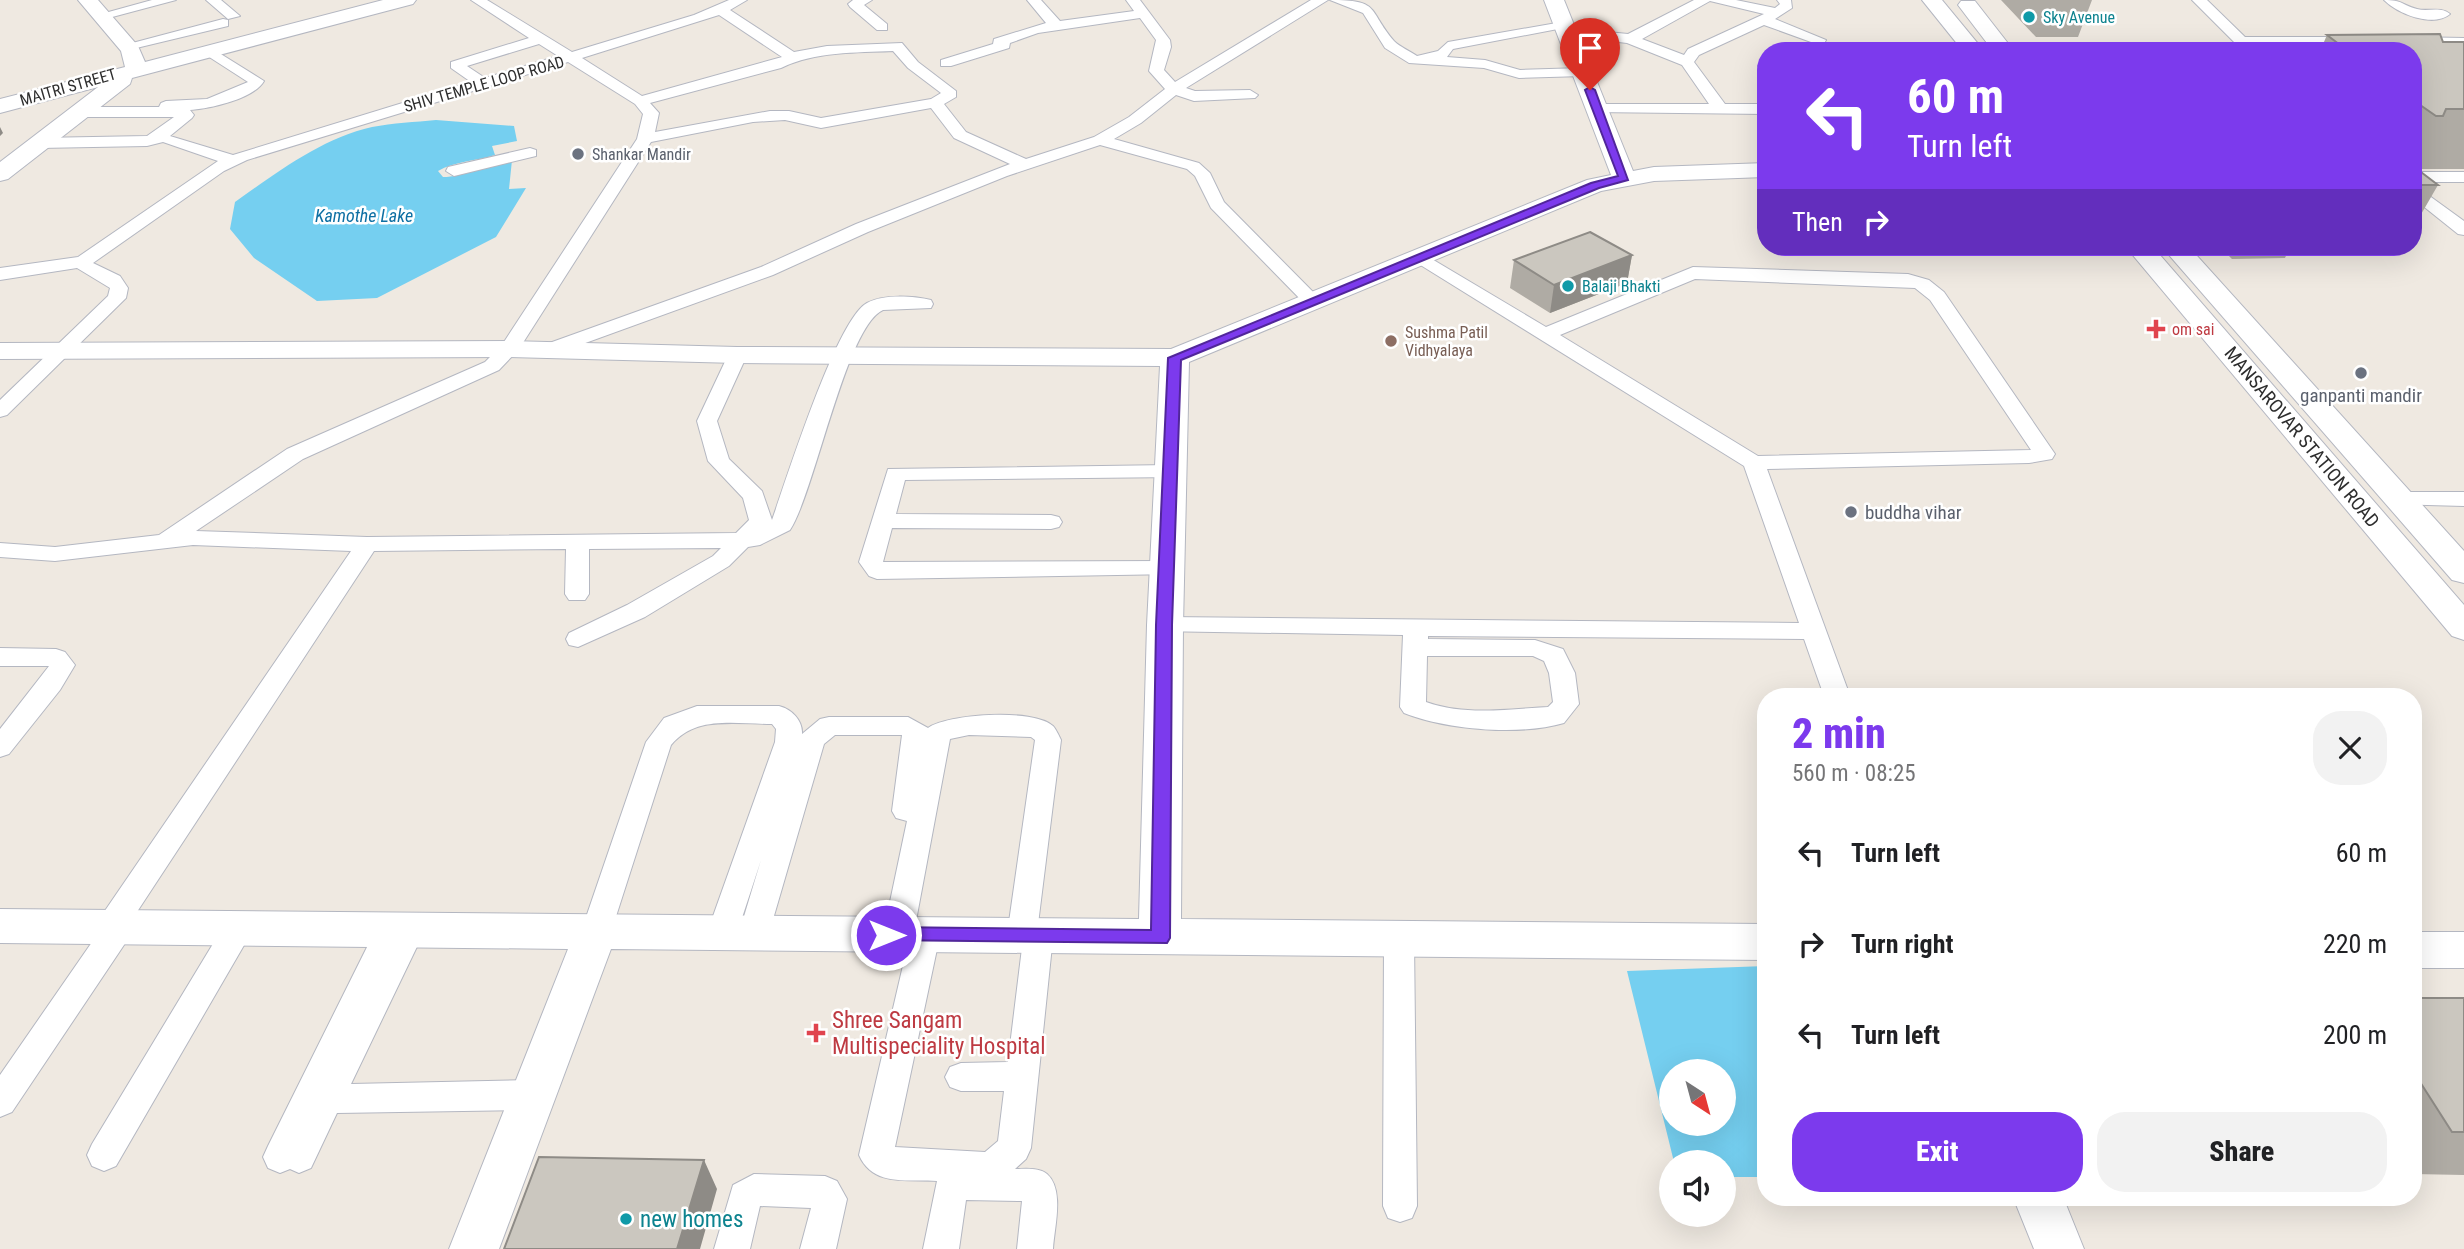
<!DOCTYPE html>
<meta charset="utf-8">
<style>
:root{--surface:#fff;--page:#f2f2f2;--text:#202124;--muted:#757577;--accent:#7c3aed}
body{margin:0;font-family:"Roboto Condensed",sans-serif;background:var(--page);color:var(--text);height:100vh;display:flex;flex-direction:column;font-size:26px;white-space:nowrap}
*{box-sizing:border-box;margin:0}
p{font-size:23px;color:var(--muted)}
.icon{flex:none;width:38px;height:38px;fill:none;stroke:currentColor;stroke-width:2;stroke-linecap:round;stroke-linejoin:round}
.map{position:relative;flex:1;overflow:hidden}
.panel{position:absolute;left:1757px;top:688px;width:665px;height:518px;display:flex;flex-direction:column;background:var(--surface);border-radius:28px;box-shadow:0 7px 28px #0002}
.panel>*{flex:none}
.top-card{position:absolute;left:1757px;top:42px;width:665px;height:214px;border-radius:28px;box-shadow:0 7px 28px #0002;background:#7c3aed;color:#fff;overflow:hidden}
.needle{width:46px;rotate:144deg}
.controls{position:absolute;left:1659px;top:1059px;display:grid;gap:14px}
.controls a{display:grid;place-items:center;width:77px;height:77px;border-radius:50%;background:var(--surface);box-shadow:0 7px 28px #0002;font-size:35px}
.pin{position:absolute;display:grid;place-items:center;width:60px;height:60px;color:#fff;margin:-72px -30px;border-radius:50% 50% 50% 0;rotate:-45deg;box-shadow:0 0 7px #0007}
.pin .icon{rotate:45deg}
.me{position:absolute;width:77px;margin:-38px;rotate:90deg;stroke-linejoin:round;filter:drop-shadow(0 0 5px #0008)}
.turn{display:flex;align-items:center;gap:24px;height:147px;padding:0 35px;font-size:32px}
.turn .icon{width:91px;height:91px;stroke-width:2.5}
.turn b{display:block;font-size:49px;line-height:60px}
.then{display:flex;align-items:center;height:66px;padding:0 35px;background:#0003;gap:14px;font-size:26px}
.round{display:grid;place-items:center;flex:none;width:74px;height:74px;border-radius:28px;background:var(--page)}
.headline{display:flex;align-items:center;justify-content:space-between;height:119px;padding:0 35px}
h1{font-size:42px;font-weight:800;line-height:52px;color:var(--accent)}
.button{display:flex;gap:14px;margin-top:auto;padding:14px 35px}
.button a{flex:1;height:80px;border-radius:28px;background:var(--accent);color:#fff;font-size:28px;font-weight:800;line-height:80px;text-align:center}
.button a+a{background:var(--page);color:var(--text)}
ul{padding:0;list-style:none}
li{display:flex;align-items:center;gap:21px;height:91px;padding:0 35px}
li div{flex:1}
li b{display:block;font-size:26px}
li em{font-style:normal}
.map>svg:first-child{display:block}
.water{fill:#75cff0;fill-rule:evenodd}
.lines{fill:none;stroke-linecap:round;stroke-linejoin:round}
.street-casing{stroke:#b4b7c1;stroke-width:2}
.secondary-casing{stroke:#b4b7c1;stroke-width:2}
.street{fill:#fff;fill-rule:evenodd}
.secondary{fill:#fff;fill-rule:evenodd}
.wall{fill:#afaba4}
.shaded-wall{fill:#8e8b86}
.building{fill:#cbc7bf;stroke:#8e8b86;stroke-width:2}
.route{fill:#7c3aed;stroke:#51269a;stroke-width:2}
.culture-dot{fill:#0f9aa8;stroke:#fff;stroke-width:2.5}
.worship-dot{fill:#6b7280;stroke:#fff;stroke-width:2.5}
.health-dot{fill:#e0444e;stroke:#fff;stroke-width:2.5}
.education-dot{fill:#8d6e63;stroke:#fff;stroke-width:2.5}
.labels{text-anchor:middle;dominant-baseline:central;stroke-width:5;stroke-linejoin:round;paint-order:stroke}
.far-culture-label{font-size:16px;fill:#0d838f;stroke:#fff;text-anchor:start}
.far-street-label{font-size:16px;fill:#2e2e2e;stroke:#fff}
.far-worship-label{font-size:16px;fill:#5b616d;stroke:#fff;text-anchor:start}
.far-health-label{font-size:16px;fill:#be3a42;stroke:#fff;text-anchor:start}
.far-education-label{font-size:16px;fill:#785e54;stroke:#fff;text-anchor:start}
.far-water-label{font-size:18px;font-style:italic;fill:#0d6fa3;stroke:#fff}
.worship-label{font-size:19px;fill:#5b616d;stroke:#fff}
.street-label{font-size:19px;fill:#2e2e2e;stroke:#fff}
.near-health-label{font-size:23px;fill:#be3a42;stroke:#fff;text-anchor:start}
.near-culture-label{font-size:23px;fill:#0d838f;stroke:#fff;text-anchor:start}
</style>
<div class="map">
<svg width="2464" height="1249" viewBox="0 0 2464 1249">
<rect width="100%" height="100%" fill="#efe9e1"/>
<path class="water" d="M 436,120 L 514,126 L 517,141 L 492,146 L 495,155 C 477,161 454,161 438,171 L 443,177 C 463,177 490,165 512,160 L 509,189 L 526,188 L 496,237 L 377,298 L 317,301 L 254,258 L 230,229 L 235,202 C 276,173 322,138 372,127 C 393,123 415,122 436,120 Z
M 1766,966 L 1766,1177 L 1724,1177 L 1724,1162 L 1674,1162 L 1627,971 ZM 1671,1071 L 1724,1071 L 1724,1124 L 1671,1124 Z"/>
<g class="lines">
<g class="street-casing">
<path id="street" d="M 152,0 L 176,0 L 101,20 L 94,16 Z
M 206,0 L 221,0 L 240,16 L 228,19 Z
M 471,0 L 487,0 L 572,52 L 694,15 L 729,0 L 747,0 L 730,10 L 794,52 L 827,46 L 902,43 L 918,62 L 956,91 L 956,97 L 944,104 L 966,132 L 1026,159 L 1094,137 L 1129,117 L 1165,89 L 1149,71 L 1156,40 L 1140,18 L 1038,33 L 1010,43 L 1009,48 L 951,66 L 941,66 L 941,60 L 993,44 L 994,39 L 1046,23 L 1027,0 L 1041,0 L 1060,21 L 1134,11 L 1126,0 L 1140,0 L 1170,40 L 1171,47 L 1164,70 L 1175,82 L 1311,0 L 1328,0 L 1186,88 L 1195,91 L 1250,90 L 1258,95 L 1255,98 L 1194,101 L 1176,95 L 1141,123 L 1114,139 L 1199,163 L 1210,173 L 1224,202 L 1322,301 L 1313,307 L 1306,305 L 1211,208 L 1195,176 L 1187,169 L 1100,145 L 1007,176 L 868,232 L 773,275 L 555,354 L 541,354 L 538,350 L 541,346 L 761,267 L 856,224 L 1010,164 L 954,138 L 931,108 L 821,128 L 785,120 L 753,122 L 651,142 L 519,349 L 499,370 L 303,459 L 196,531 L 367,537 L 736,533 L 749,520 L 743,498 L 708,461 L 697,421 L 730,351 L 737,349 L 747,355 L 717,421 L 729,459 L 762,491 L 772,520 C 786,481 836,320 867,303 C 883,294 913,296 931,300 L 933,304 L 931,308 L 883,310 C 846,326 815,492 790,530 L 760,545 L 748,547 L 729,566 L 645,617 L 578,647 L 569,645 L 566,639 L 569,633 L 627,605 L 713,556 L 721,548 L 589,549 L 589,594 L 585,600 L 569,600 L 565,594 L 566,549 L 374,551 L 131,921 L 134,927 L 130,936 L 12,1112 L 0,1117 L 0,1075 L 99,932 L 96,927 L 100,918 L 351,551 L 193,545 L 55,561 L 0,557 L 0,543 L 55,547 L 159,535 L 287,449 L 485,362 L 502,345 L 637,139 L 643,114 L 635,104 L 568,62 L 247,160 L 224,171 L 93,263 L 120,276 L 128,288 L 126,298 L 7,415 L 0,417 L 0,400 L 108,296 L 110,288 L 77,268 L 0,280 L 0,268 L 78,257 L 218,161 L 163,142 L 147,146 L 39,148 L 31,143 L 39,138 L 147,136 L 174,117 L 80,117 L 72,112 L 80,107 L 159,107 L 161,103 L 166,101 L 207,99 L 248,82 L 203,53 L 201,50 L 208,46 L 264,81 C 254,99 209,109 190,110 L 194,115 L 192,118 L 170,136 L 233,155 L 471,82 L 451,68 L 451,62 L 529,38 ZM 719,15 L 782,57 L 642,96 L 582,58 ZM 539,44 L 558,56 L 485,78 L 467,66 ZM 893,51 L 908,68 L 941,93 L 931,99 L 821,118 L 789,111 L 770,111 L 655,132 L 659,113 L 650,103 L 781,68 C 816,51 855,53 893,51 Z
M 853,0 L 872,0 L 864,5 L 887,24 L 887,30 L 877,30 L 850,7 L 848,4 Z
M 1330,0 C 1381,0 1367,9 1394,41 C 1400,47 1410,51 1417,56 L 1438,51 L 1448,42 L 1568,21 L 1570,24 L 1563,28 L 1453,49 L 1447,57 L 1485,60 L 1520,70 L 1583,68 L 1590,72 L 1583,76 L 1519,78 L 1484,68 L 1409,63 L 1385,48 L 1363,13 Z
M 1694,0 L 1736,0 L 1775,8 L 1780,4 L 1777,0 L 1791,0 L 1792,8 L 1775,19 L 1826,40 L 1820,51 L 1806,51 L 1811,42 L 1764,25 L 1699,55 L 1694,62 L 1725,104 L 1766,104 L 1766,114 L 1592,112 L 1589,109 L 1597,104 L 1709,104 L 1682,65 L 1627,43 L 1567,36 L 1560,32 L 1567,28 L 1628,34 ZM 1710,1 L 1764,14 L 1688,49 L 1684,55 L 1642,39 Z
M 2192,0 L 2207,0 L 2245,37 L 2358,37 L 2365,41 L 2358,45 L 2254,45 L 2258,51 L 2243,51 Z
M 2384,0 C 2403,0 2402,5 2417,9 C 2428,12 2441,6 2450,14 C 2433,28 2398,14 2384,0 Z
M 223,19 L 228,20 L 228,26 L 128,50 L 121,46 Z
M 2409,37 L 2464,38 L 2464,46 L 2404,44 L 2402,41 Z
M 1765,62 L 1766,70 L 1760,69 L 1758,66 Z
M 530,148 L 536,150 L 536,156 L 454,176 L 446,171 L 448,167 Z
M 2413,172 L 2464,172 L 2464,182 L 2413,182 Z
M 2413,184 L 2464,221 L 2464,235 L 2458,234 L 2413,198 Z
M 1420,252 L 1546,327 L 1693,267 L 1908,274 L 1929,280 L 1944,292 L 2055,454 L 2052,459 L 2029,463 L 1767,469 L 1850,696 L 1824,696 L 1804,639 L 1428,636 L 1428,639 L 1535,640 L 1563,649 L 1575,673 L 1579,704 L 1564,723 C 1520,736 1447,730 1404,713 L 1400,707 L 1403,635 L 1156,631 L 1153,625 L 1156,619 L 1165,617 L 1799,623 L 1744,466 L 1414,261 L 1411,257 L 1414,253 ZM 1695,279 L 1915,288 L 1930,300 L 2031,450 L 1758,456 L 1560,335 ZM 1427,656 L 1533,656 L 1544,661 L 1549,673 L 1553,702 L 1548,707 C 1508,709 1464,716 1426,702 Z
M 1170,465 L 1178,467 L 1181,472 L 1178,477 L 905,480 L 896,514 L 1051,515 L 1059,517 L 1062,522 L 1059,527 L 1051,529 L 892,528 L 883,562 L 1167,561 L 1175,564 L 1179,569 L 1175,574 L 877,579 L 869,576 L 859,562 L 888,469 Z
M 2398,492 L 2464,492 L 2464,506 L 2390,504 L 2387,499 L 2390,494 Z
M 0,648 L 56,649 L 65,652 L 75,665 L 60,690 L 9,754 L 0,757 L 0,729 L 49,666 L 0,666 Z
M 697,706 L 779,706 C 791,709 803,720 802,734 L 820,719 L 829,717 L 908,717 L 928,728 C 947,714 1034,708 1053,726 C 1056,729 1059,736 1061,740 L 1038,924 L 1049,927 L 1053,936 L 1031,1148 L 1026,1159 L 1015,1169 C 1024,1169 1039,1167 1047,1174 C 1065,1190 1054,1228 1053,1249 L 1017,1249 L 1022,1201 L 966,1200 L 959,1249 L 923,1249 L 937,1181 C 907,1179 873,1187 859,1155 L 908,944 L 898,947 L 887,944 L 883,935 L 907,821 L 896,818 L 892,811 L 902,735 L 835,735 L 824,744 L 769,933 L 765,942 L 754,945 L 743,942 L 739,933 L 761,860 L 737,933 L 733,942 L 722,945 L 711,942 L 707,933 L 775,742 L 776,729 L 772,724 C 735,724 696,715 671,745 L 611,932 L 607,941 L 596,944 L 585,941 L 581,932 L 646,742 L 664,718 ZM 969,735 L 1031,737 L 1035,740 L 1007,936 L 1011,945 L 1022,948 L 1008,1062 L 961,1063 L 950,1067 L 945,1077 L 950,1087 L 961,1091 L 1004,1091 L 998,1141 L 985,1152 L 895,1147 L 940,935 L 936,926 L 925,923 L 915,926 L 950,739 Z
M 239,916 L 250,919 L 254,928 L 116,1166 L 104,1171 L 92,1166 L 87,1155 L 92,1144 L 228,919 Z
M 391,918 L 421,921 L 425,930 L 351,1084 L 534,1080 L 546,1085 L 550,1095 L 546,1105 L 534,1110 L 337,1113 L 311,1168 L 299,1173 L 290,1169 L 280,1173 L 268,1168 L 263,1157 L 268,1146 L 380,921 Z
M 1399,928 L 1410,931 L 1414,940 L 1417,1206 L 1412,1218 L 1400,1222 L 1388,1218 L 1383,1206 L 1384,940 L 1388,931 Z
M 754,1174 L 825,1176 L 837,1181 L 847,1199 L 836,1249 L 800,1249 L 811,1208 L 760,1206 L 750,1249 L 714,1249 L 733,1185 Z"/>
</g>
<g class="secondary-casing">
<path id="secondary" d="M 78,0 L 98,0 L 138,46 L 145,62 L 383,0 L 416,0 L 413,4 L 132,78 L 130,84 L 8,179 L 0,181 L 0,162 L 98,87 L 0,113 L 0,99 L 125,67 L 121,51 Z
M 1544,0 L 1564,0 L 1633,171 L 1654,167 L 1766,163 L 1766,177 L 1654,181 L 1601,191 L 1189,362 L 1183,625 L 1181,919 L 1766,924 L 1766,960 L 611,949 L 499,1249 L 449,1249 L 568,949 L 0,943 L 0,909 L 1139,919 L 1147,625 L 1160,366 L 737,363 L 509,357 L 0,359 L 0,343 L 509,341 L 737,347 L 1171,349 L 1587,180 L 1611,175 Z
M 1922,0 L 1942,0 L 1984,51 L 1963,51 Z
M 1961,1 L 1975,1 L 2014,51 L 1993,51 L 1958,5 Z
M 2126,247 L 2153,247 L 2464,605 L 2464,640 L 2452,636 Z
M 2162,247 L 2189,247 L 2464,551 L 2464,583 L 2452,580 Z
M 2413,932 L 2464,932 L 2464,968 L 2413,968 Z
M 2013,1197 L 2063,1197 L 2084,1249 L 2034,1249 Z"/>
</g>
<use href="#street" class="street"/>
<use href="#secondary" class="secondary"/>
</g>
<path class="wall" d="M 2001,0 L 2092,0 L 2078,37 L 2036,37 Z
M 2327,35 L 2443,42 L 2464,42 L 2464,169 L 2418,169 L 2438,185 L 2416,223 L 2413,223 L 2413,51 L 2320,51 Z
M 2220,247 L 2290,247 L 2285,258 L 2232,259 Z
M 1632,255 L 1627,283 L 1550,313 L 1510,288 L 1514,260 Z
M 2413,998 L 2464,998 L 2464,1175 L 2413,1174 Z"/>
<path class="shaded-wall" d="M 0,127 L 3,133 L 0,136 Z
M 1632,255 L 1627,283 L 1550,313 L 1554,285 Z
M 704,1160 L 717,1189 L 700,1249 L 677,1249 Z"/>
<path class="building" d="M 2440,34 L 2443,42 L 2464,42 L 2464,109 L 2446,109 L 2443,116 L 2436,116 L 2413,100 L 2413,51 L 2348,51 L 2327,35 Z
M 2413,166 L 2438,185 L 2413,185 Z
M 1590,232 L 1632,255 L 1554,285 L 1514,260 Z
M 2413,998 L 2464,998 L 2464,1132 L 2452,1132 L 2413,1071 Z
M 539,1157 L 704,1160 L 677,1249 L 504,1249 Z"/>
<path class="route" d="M 1590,87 L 1595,90 L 1628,180 L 1599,188 L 1181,360 L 1172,625 L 1170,938 L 1167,943 L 879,940 L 876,935 L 879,929 L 886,927 L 1151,930 L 1156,625 L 1168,358 L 1591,183 L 1618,176 L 1585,90 Z"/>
<g class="culture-dot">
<circle cx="2029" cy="17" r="7"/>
<circle cx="1568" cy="286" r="7"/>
<circle cx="626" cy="1219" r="7"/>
</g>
<g class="worship-dot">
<circle cx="578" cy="154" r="7"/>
<circle cx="2361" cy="373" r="7"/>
<circle cx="1851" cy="512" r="7"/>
</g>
<g class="health-dot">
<path d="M2152.5 318.5h7v7h7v7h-7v7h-7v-7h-7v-7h7z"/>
<path d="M812.5 1022.5h7v7h7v7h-7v7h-7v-7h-7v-7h7z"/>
</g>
<circle class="education-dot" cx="1391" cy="341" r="7"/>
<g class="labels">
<g class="far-culture-label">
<text x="2043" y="17">Sky Avenue</text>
<text x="1582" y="286">Balaji Bhakti</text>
</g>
<g class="far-street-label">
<text transform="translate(484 84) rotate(-16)">SHIV TEMPLE LOOP ROAD</text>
<text transform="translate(68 87) rotate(-16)">MAITRI STREET</text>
</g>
<g class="far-worship-label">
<text x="592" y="154">Shankar Mandir</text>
</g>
<g class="far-health-label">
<text x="2172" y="329">om sai</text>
</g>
<g class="far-education-label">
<text x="1405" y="332">Sushma Patil<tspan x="1405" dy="18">Vidhyalaya</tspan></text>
</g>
<g class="far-water-label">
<text x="364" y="215">Kamothe Lake</text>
</g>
<g class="worship-label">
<text x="2361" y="395">ganpanti mandir</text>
<text x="1865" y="512" text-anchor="start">buddha vihar</text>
</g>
<g class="street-label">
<text transform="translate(2302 437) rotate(50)">MANSAROVAR STATION ROAD</text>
</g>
<g class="near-health-label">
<text x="832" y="1020">Shree Sangam<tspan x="832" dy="26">Multispeciality Hospital</tspan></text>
</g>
<g class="near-culture-label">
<text x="640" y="1219">new homes</text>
</g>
</g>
</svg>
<div class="controls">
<a><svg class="needle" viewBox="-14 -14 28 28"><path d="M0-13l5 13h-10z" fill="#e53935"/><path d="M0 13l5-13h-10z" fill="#757577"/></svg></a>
<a><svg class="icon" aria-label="sound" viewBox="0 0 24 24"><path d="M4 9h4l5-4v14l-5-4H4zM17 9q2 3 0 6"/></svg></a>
</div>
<div class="pin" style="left:1590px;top:90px;background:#d93025"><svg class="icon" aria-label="arrive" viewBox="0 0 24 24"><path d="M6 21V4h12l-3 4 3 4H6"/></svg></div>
<svg class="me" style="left:886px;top:935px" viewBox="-20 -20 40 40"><circle r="17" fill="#7c3aed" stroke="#fff" stroke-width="3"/><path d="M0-11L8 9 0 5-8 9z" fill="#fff"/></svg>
<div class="top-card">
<div class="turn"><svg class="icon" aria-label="left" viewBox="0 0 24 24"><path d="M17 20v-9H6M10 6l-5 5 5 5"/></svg><div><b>60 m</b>Turn left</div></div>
<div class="then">Then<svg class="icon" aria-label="right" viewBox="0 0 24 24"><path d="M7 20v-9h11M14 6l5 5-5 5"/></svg></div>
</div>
<section class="panel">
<div class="headline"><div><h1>2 min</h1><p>560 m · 08:25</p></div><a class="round"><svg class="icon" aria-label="close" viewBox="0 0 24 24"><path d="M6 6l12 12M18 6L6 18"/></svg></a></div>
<ul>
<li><svg class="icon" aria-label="left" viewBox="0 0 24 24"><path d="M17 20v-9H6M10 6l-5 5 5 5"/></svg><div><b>Turn left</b></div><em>60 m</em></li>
<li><svg class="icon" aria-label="right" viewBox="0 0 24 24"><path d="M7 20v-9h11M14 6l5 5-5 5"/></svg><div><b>Turn right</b></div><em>220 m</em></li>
<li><svg class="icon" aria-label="left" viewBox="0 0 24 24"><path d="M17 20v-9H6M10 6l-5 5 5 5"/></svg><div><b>Turn left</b></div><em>200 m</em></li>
</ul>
<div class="button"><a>Exit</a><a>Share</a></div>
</section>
</div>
